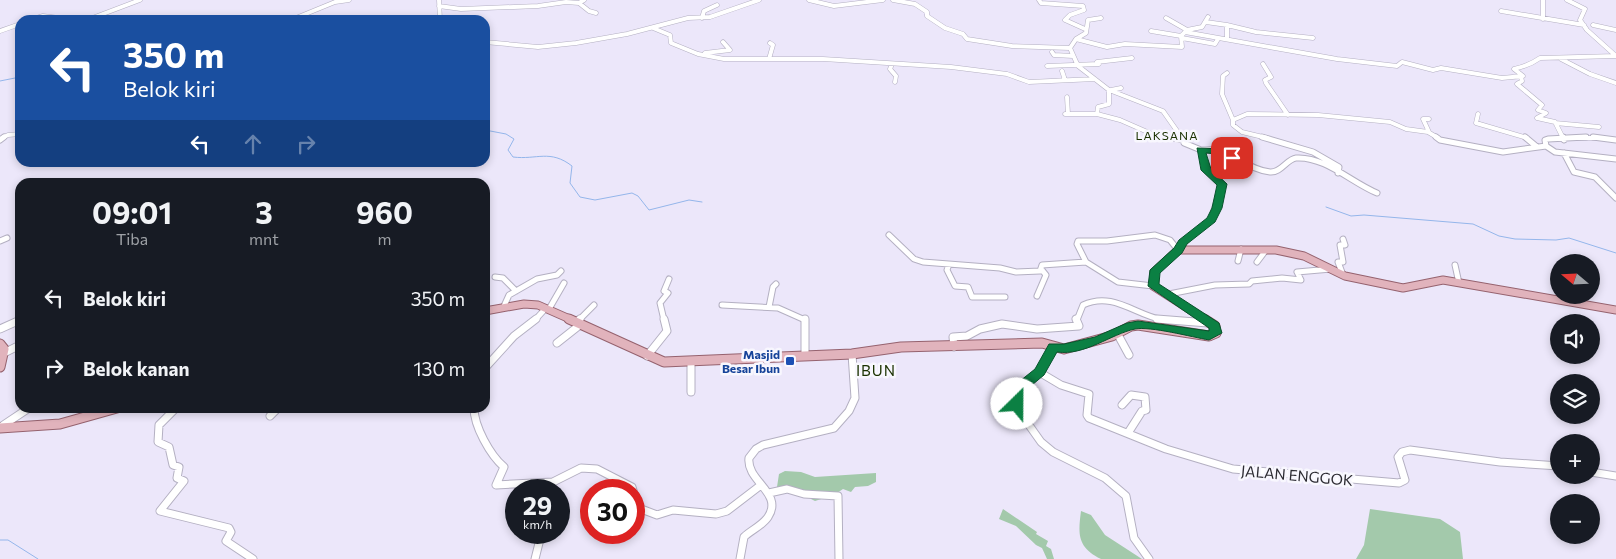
<!DOCTYPE html>
<html lang="id">
<meta charset="utf-8">
<style>
:root{--surface:#171b24;--page:#20242c;--text:#f1f3f6;--muted:#9ea1a6}
body{margin:0;font-family:Commissioner,sans-serif;background:var(--page);color:var(--text);height:100vh;display:flex;flex-direction:column;font-size:19px;white-space:nowrap}
*{box-sizing:border-box;margin:0}
p{font-size:16px;color:var(--muted)}
.icon{flex:none;width:28px;height:28px;fill:none;stroke:currentColor;stroke-width:2;stroke-linecap:round;stroke-linejoin:round}
.map{position:relative;flex:1;overflow:hidden}
.sheet{position:absolute;left:15px;top:178px;width:475px;height:235px;display:flex;flex-direction:column;background:var(--surface);border-radius:15px;box-shadow:0 2px 8px #0003}
.sheet>*{flex:none}
.banner{position:absolute;left:15px;top:15px;width:475px;height:152px;border-radius:15px;box-shadow:0 2px 8px #0003;background:#1a4fa0;color:#fff;overflow:hidden}
.needle{width:32px;rotate:289deg}
.controls{position:absolute;left:1550px;top:254px;display:grid;gap:10px}
.controls a{display:grid;place-items:center;width:50px;height:50px;border-radius:50%;background:var(--surface);box-shadow:0 2px 8px #0003;font-size:25px}
.speed{position:absolute;left:505px;top:479px;display:flex;gap:10px;font-size:25px;font-weight:700;text-align:center}
.speed>*{display:grid;place-content:center;width:65px;height:65px;border-radius:50%;background:var(--surface);box-shadow:0 2px 8px #0003;line-height:1}
.speed small{font-size:12px;font-weight:400}
.speed .limit{border:8px solid #d22;background:#fff;color:#111}
.pin{position:absolute;display:grid;place-items:center;width:42px;height:42px;color:#fff;margin:-21px;border-radius:10px;box-shadow:0 2px 8px #0006}
.me{position:absolute;width:55px;margin:-28px;rotate:23deg;stroke-linejoin:round;filter:drop-shadow(0 0 4px #0008)}
.turn{display:flex;align-items:center;gap:18px;height:105px;padding:0 25px;font-size:22px}
.turn .icon{width:65px;height:65px;stroke-width:2.5}
.turn b{display:block;font-size:35px;line-height:42px}
.lanes{display:flex;align-items:center;height:48px;padding:0 25px;background:#0003;justify-content:center;gap:25px;direction:ltr}
.lanes .off{opacity:.35}
.eta{display:flex;justify-content:space-evenly;align-items:center;height:85px;text-align:center}
.eta b{font-size:30px;font-weight:700;line-height:35px}
ul{padding:0;list-style:none}
li{display:flex;align-items:center;gap:15px;height:70px;padding:0 25px}
li div{flex:1}
li b{display:block;font-size:19px}
li em{font-style:normal}
.map>svg:first-child{display:block}
.green{fill:#a3c9ab}
.lines{fill:none;stroke-linecap:round;stroke-linejoin:round}
.stream{stroke:#94b6eb;stroke-width:1}
.minor-far2-casing{stroke:#b4b0c2;stroke-width:5}
.minor-far1-casing{stroke:#b4b0c2;stroke-width:7}
.minor-casing{stroke:#b4b0c2;stroke-width:9}
.major-far1-casing{stroke:#95626e;stroke-width:9}
.major-casing{stroke:#95626e;stroke-width:11}
.minor-far2{stroke:#fff;stroke-width:4}
.minor-far1{stroke:#fff;stroke-width:5}
.minor{stroke:#fff;stroke-width:7}
.major-far1{stroke:#e1b3bc;stroke-width:7}
.major{stroke:#e1b3bc;stroke-width:9}
.route{fill:#0b8043;stroke:#07532c}
.transit-dot{fill:#1a4fb4;stroke:#f8f7fe;stroke-width:2}
.labels{text-anchor:middle;dominant-baseline:central;stroke-width:5;stroke-linejoin:round;paint-order:stroke}
.far-quarter-label{font-size:12px;letter-spacing:1px;fill:#1b3200;stroke:#f8f7fe}
.transit-label{font-size:12px;font-weight:bold;fill:#164399;stroke:#f8f7fe;text-anchor:end}
.quarter-label{font-size:15px;letter-spacing:1px;fill:#1b3200;stroke:#f8f7fe}
.near-street-label{font-size:15px;fill:#2c2b32;stroke:#f8f7fe}
</style>
<div class="map">
<svg width="1616" height="559" viewBox="0 0 1616 559">
<rect width="100%" height="100%" fill="#ece7fa"/>
<path class="green" d="M 785,471 L 801,472 L 815,477 L 876,473 L 876,482 L 868,486 L 855,487 L 851,492 L 843,489 L 834,495 L 815,501 L 811,499 L 813,492 L 809,490 L 800,494 L 777,487 L 779,474 Z
M 1003,509 L 1037,532 L 1036,534 L 1048,541 L 1046,546 L 1051,549 L 1054,559 L 1047,559 L 1042,548 L 1036,545 L 1016,526 L 999,519 Z
M 1370,509 L 1440,519 L 1460,532 L 1463,559 L 1356,559 L 1364,545 Z
M 1081,511 L 1091,515 L 1105,535 L 1142,559 L 1101,559 C 1077,547 1078,534 1081,511 Z"/>
<g class="lines">
<path class="stream" d="M 0,81 L 20,77
M 485,130 L 506,134 L 514,139 L 508,150 L 513,157 C 537,160 550,149 572,166 L 570,183 L 580,197 L 595,200 L 632,193 L 638,196 L 649,210 L 689,200 L 702,202
M 1326,207 L 1351,216 L 1364,215 L 1473,224 L 1499,236 L 1515,239 L 1556,240 L 1569,238 L 1616,253
M 0,540 L 8,540 L 38,559"/>
<g class="minor-far2-casing">
<path id="minor-far2" d="M 439,0 L 440,20
M 809,0 L 834,6 L 883,0
M 893,0 L 915,4 L 927,12 L 927,16 L 945,28 L 963,34 L 967,39 L 1012,46 L 1070,48
M 1039,0 L 1041,3 L 1083,6 L 1084,10 L 1070,15 L 1065,20 L 1085,29
M 1543,0 L 1543,19
M 579,3 L 589,11 L 596,13
M 439,6 L 461,9 L 538,6 L 566,2 L 579,3 L 584,0
M 1501,11 L 1584,25
M 702,18 L 704,11 L 717,5
M 1101,18 L 1088,20 L 1086,33 L 1076,39 L 1070,48 L 1078,66 L 1109,90 L 1163,111 L 1182,138
M 1166,18 L 1187,30 L 1185,32
M 30,20 L 43,16 L 75,20
M 87,20 L 140,0
M 291,20 L 335,2 L 349,0
M 1206,22 L 1227,25 L 1227,38
M 1227,25 L 1256,32 L 1313,38
M 1593,25 L 1616,30
M 653,28 L 670,35 L 671,43 L 698,54 L 724,59 L 823,59 L 951,67 L 1007,74 L 1029,82 L 1095,79
M 1187,30 L 1202,27 L 1208,17
M 0,31 L 20,24
M 1151,31 L 1181,36
M 1182,38 L 1215,44 L 1218,39
M 1076,39 L 1107,47 L 1125,44 L 1182,47 L 1181,36 L 1185,32 L 1337,59 L 1397,66 L 1402,62 L 1433,70 L 1441,68 L 1502,78 L 1523,76 L 1514,69 C 1523,67 1533,63 1540,58 L 1616,56 L 1587,30 L 1580,20 L 1585,9 L 1567,0
M 485,42 L 538,47 L 576,43 L 627,34 L 688,18 L 710,17 L 759,0
M 1052,52 L 1054,55 L 1073,56
M 705,53 L 730,50 L 723,42
M 769,59 L 773,45 L 770,43
M 1561,59 L 1590,74 L 1616,83
M 892,64 L 890,69 L 896,76 L 895,82
M 1263,64 L 1271,77 L 1265,80 L 1266,83 L 1288,115
M 1047,66 L 1099,64 L 1097,62 L 1132,58
M 1062,71 L 1065,80
M 1227,73 L 1223,76 L 1222,94 L 1233,120
M 1521,77 L 1522,81 L 1517,84 L 1542,105 L 1538,110 L 1546,113 L 1537,118 L 1555,122 L 1563,138
M 1111,90 L 1121,88
M 1067,97 L 1068,114
M 1065,114 L 1097,114 L 1120,120 L 1152,134 L 1175,138
M 1097,114 L 1098,107 L 1109,104 L 1109,90
M 1478,114 L 1476,123 L 1527,138
M 1429,119 L 1423,119 L 1429,132
M 1555,123 L 1599,127
M 2,138 L 8,135 L 20,134
M 1267,138 L 1242,132 L 1233,125 L 1233,120 L 1247,114 L 1318,115 L 1390,122 L 1406,129 L 1428,132 L 1438,138
M 1559,138 L 1603,138"/>
</g>
<g class="minor-far1-casing">
<path id="minor-far1" d="M 1169,137 L 1183,140
M 1262,137 L 1313,152 L 1339,167 L 1338,173
M 1436,137 L 1440,140 L 1503,152 L 1546,146 L 1545,140 L 1548,139 L 1586,137
M 1525,137 L 1537,147
M 1563,137 L 1564,140
M 1593,137 L 1616,140
M 0,140 L 4,137
M 1546,146 L 1555,152 L 1616,159
M 1201,150 C 1207,150 1215,149 1220,151 C 1237,156 1251,170 1270,172 C 1281,173 1287,159 1296,158 C 1325,156 1352,183 1377,193
M 1564,153 L 1574,172 L 1595,177 L 1616,198
M 889,235 L 914,259 L 923,262 L 1000,268 L 1016,272 L 1040,271 L 1042,265 L 1086,262 L 1118,282 L 1153,286
M 1343,239 L 1345,245 L 1340,245 L 1343,262 L 1338,262 L 1343,275
M 0,241 L 7,238
M 1238,261 L 1241,249
M 1086,262 L 1077,244 L 1078,241 L 1107,241 L 1155,235 L 1170,240 L 1178,250 L 1183,242 L 1211,220 L 1222,184 L 1206,170 L 1201,150 L 1184,143 L 1181,137
M 1257,262 L 1266,250
M 949,264 L 947,270 L 955,286 L 968,287 L 972,297 L 1005,297
M 1455,265 L 1459,283
M 495,277 L 503,278 L 516,291
M 1169,294 L 1215,285 L 1249,284 L 1252,281 L 1282,278 L 1301,280 L 1297,272 L 1331,269
M 1037,296 L 1046,275 L 1042,270
M 722,305 L 778,308 L 805,320
M 504,306 L 509,295 L 537,279 L 557,275 L 561,271
M 769,307 L 773,287 L 776,284
M 549,309 L 564,283
M 535,320 L 546,308
M 579,320 L 594,305
M 664,320 L 660,303 L 668,293 L 664,291 L 669,279
M 1077,320 L 1083,305 C 1113,291 1135,315 1163,320"/>
</g>
<g class="minor-casing">
<path id="minor" d="M 805,319 L 805,356
M 1157,319 L 1208,323
M 577,322 L 580,319
M 0,329 L 20,320
M 1117,333 L 1129,355
M 557,343 L 581,324
M 954,347 L 953,337 L 967,336 L 980,329 L 1002,324 L 1037,329 L 1079,326 L 1076,319
M 1054,347 L 1039,372 L 1020,388 L 1017,404 L 1019,411 L 1041,442 L 1053,452 L 1105,478 L 1126,496 L 1134,538 L 1149,559
M 4,353 L 20,345
M 647,356 L 667,331 L 664,319
M 691,362 L 691,392
M 485,368 L 514,336 L 536,319
M 1039,372 L 1061,385 L 1089,394 L 1087,415 L 1089,418 L 1166,449 L 1233,469 L 1399,483 L 1405,480 L 1398,457 L 1402,452 L 1410,450 L 1500,462 L 1559,466
M 1122,405 L 1131,395 L 1145,397 L 1146,410 L 1142,411 L 1128,433
M 176,408 L 159,425 L 158,442 L 169,447 L 173,465 L 179,467 L 177,478 L 184,481 L 160,511 L 229,528 L 231,532 L 226,541 L 253,559
M 474,408 C 474,426 490,455 504,467 L 496,485 L 553,482 L 581,468 L 597,469 L 632,487 L 638,507
M 270,416 L 278,408
M 2,426 L 29,408
M 1591,472 L 1616,476
M 769,493 L 787,489 L 804,494 L 838,496 L 839,559
M 636,507 L 657,515 L 673,510 L 716,514 L 727,511 L 761,485
M 535,559 L 540,539
M 740,559 L 744,537 C 751,530 762,526 768,517 C 784,493 746,481 749,458 L 756,449 L 763,445 L 834,428 L 849,411 L 855,398 L 852,354"/>
</g>
<g class="major-far1-casing">
<path id="major-far1" d="M 485,311 L 524,304 L 538,305 L 572,320
M 1206,320 L 1153,286 L 1154,272 L 1178,250 L 1276,250 L 1304,256 L 1345,276 L 1403,288 L 1443,280 L 1616,310"/>
</g>
<g class="major-casing">
<path id="major" d="M 569,319 L 664,362 L 852,354 L 901,347 L 1042,343 L 1064,349 L 1112,336 L 1131,326 L 1138,325 L 1209,336 L 1216,333 L 1215,326 L 1204,319
M 0,344 L 4,349 L 0,367
M 0,428 L 60,424 L 117,408"/>
</g>
<use href="#minor-far2" class="minor-far2"/>
<use href="#minor-far1" class="minor-far1"/>
<use href="#minor" class="minor"/>
<use href="#major-far1" class="major-far1"/>
<use href="#major" class="major"/>
</g>
<path class="route" d="M 1197,148 L 1224,149 L 1236,158 L 1232,161 L 1218,154 L 1206,153 L 1211,169 L 1227,184 L 1222,208 L 1215,222 L 1187,244 L 1182,253 L 1160,273 L 1159,284 L 1219,323 L 1222,333 L 1209,340 C 1192,337 1150,326 1135,329 C 1111,334 1085,356 1057,352 L 1044,375 L 1026,390 L 1022,407 L 1012,407 L 1010,404 L 1015,385 L 1035,369 L 1049,344 L 1064,344 L 1095,337 L 1127,323 L 1138,321 L 1209,331 L 1209,328 L 1148,286 L 1150,270 L 1174,248 L 1179,240 L 1207,218 L 1212,208 L 1217,185 L 1201,170 Z"/>
<rect class="transit-dot" x="785" y="356" width="10" height="10" rx="2.5"/>
<g class="labels">
<g class="far-quarter-label">
<text x="1167" y="135">LAKSANA</text>
</g>
<g class="transit-label">
<text x="780" y="354">Masjid<tspan x="780" dy="14">Besar Ibun</tspan></text>
</g>
<g class="quarter-label">
<text x="876" y="370">IBUN</text>
</g>
<g class="near-street-label">
<text transform="translate(1297 475) rotate(5)">JALAN ENGGOK</text>
</g>
</g>
</svg>
<div class="controls">
<a><svg class="needle" viewBox="-14 -14 28 28"><path d="M0-13l5 13h-10z" fill="#e53935"/><path d="M0 13l5-13h-10z" fill="#9ea1a6"/></svg></a>
<a><svg class="icon" aria-label="sound" viewBox="0 0 24 24"><path d="M4 9h4l5-4v14l-5-4H4zM17 9q2 3 0 6"/></svg></a>
<a><svg class="icon" aria-label="layers" viewBox="0 0 24 24"><path d="M12 4l9 5-9 5-9-5zM3 14l9 5 9-5"/></svg></a>
<a>+</a>
<a>−</a>
</div>
<div class="speed"><div>29<small>km/h</small></div><div class="limit">30</div></div>
<div class="pin" style="left:1232px;top:158px;background:#d93025"><svg class="icon" aria-label="arrive" viewBox="0 0 24 24"><path d="M6 21V4h12l-3 4 3 4H6"/></svg></div>
<svg class="me" style="left:1017px;top:404px" viewBox="-20 -20 40 40"><circle r="19" fill="#fff"/><path d="M0-13L10 11 0 6-10 11z" fill="#0b8043"/></svg>
<div class="banner">
<div class="turn"><svg class="icon" aria-label="left" viewBox="0 0 24 24"><path d="M17 20v-9H6M10 6l-5 5 5 5"/></svg><div><b>350 m</b>Belok kiri</div></div>
<div class="lanes"><svg class="icon" aria-label="left" viewBox="0 0 24 24"><path d="M17 20v-9H6M10 6l-5 5 5 5"/></svg><svg class="icon off" aria-label="ahead" viewBox="0 0 24 24"><path d="M12 20V5M6 11l6-6 6 6"/></svg><svg class="icon off" aria-label="right" viewBox="0 0 24 24"><path d="M7 20v-9h11M14 6l5 5-5 5"/></svg></div>
</div>
<section class="sheet">
<div class="eta">
<div><b>09:01</b><p>Tiba</p></div>
<div><b>3</b><p>mnt</p></div>
<div><b>960</b><p>m</p></div>
</div>
<ul>
<li><svg class="icon" aria-label="left" viewBox="0 0 24 24"><path d="M17 20v-9H6M10 6l-5 5 5 5"/></svg><div><b>Belok kiri</b></div><em>350 m</em></li>
<li><svg class="icon" aria-label="right" viewBox="0 0 24 24"><path d="M7 20v-9h11M14 6l5 5-5 5"/></svg><div><b>Belok kanan</b></div><em>130 m</em></li>
</ul>
</section>
</div>
